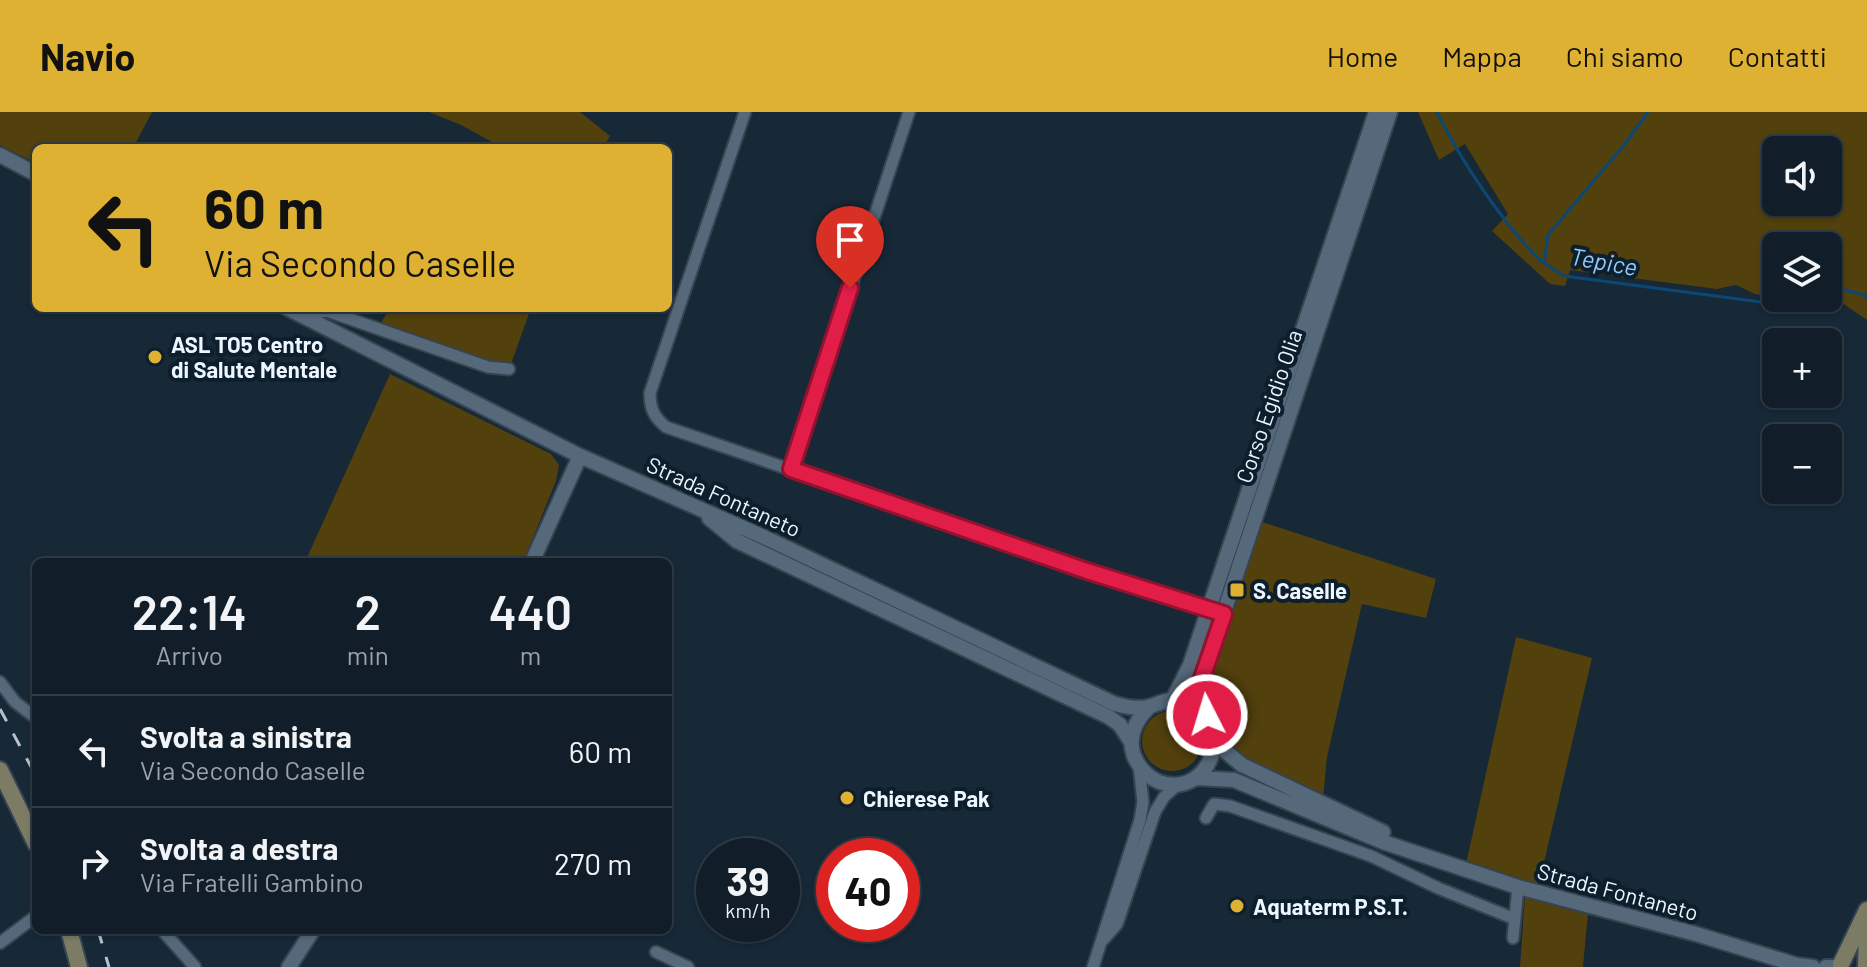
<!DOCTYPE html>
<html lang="it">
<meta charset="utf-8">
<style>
:root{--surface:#111e29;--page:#1e2b35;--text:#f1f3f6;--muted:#9ca2a8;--line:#303c46;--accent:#deb133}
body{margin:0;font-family:Barlow,sans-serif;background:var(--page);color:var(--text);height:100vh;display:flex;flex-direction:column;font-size:30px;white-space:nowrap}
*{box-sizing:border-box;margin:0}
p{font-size:26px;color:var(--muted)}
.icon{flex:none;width:44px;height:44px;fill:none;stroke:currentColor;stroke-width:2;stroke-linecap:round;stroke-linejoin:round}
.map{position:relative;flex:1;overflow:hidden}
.sheet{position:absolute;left:32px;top:446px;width:640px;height:376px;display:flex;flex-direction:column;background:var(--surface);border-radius:12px;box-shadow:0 2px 6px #0004,0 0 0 2px var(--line)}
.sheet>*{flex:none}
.top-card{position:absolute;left:32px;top:32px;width:640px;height:168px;border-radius:12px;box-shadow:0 2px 6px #0004,0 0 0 2px var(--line);background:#deb133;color:#111;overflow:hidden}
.tools{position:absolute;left:1762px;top:24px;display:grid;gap:16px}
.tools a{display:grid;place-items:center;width:80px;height:80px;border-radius:12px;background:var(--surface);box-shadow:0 2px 6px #0004,0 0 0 2px var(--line);font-size:40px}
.speed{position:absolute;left:696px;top:726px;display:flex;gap:16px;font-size:40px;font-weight:700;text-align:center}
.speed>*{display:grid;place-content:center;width:104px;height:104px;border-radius:50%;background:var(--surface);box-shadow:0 2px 6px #0004,0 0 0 2px var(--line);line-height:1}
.speed small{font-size:20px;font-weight:400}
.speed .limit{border:12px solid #d22;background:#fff;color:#111}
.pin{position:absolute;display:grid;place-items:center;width:68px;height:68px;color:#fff;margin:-82px -34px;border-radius:50% 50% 50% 0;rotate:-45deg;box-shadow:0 0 8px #0007}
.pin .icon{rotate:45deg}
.me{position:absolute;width:88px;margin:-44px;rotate:355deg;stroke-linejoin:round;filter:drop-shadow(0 0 6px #0008)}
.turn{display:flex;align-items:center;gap:28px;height:168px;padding:0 40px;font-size:36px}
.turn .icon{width:104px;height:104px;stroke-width:2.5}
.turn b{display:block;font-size:56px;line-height:68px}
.eta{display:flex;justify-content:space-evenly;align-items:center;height:136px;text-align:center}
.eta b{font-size:48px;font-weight:600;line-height:56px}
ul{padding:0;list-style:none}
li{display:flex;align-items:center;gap:24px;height:112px;padding:0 40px;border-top:2px solid var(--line)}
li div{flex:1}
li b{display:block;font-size:30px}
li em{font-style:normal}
header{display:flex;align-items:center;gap:48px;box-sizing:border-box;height:112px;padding:0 40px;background:var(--accent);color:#111}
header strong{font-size:38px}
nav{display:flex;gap:44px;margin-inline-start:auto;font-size:28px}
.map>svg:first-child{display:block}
.green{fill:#52400d;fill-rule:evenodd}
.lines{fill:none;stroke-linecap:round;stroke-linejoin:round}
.stream{stroke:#0c4875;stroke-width:3}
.minor-casing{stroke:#364350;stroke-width:15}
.tertiary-casing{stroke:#364350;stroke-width:18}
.secondary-casing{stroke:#364350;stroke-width:20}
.minor{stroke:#56697b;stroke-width:11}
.tertiary{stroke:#56697b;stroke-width:14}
.secondary{stroke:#7c7c65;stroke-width:16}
.rail{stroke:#b6c1cb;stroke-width:3;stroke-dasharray:14 14;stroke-linecap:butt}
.route-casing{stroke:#92132f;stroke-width:20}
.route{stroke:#e11d48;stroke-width:14}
.poi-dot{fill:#deb133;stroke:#0d1e2d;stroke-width:3}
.labels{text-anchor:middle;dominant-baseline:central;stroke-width:8;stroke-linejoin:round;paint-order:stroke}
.poi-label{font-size:22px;font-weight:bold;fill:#edf6ff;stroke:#0d1e2d;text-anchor:start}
.street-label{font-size:22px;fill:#edf6ff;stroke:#0d1e2d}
.water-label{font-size:24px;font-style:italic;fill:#95cbfc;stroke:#0d1e2d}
</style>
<header>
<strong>Navio</strong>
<nav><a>Home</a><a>Mappa</a><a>Chi siamo</a><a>Contatti</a></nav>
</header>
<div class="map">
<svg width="1867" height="855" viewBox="0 0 1867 855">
<rect width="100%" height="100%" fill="#172837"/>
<path class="green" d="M 0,0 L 152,0 L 133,36 L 36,36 L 36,51 L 0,33 Z
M 429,0 L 580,0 L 610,24 L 603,36 L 503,36 L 461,13 Z
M 1418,0 L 1867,0 L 1867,208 L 1835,186 L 1790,186 L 1828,186 L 1828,134 L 1776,134 L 1776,185 L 1755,182 L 1736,173 L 1717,177 L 1570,158 L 1565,174 L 1550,172 L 1492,119 L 1508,102 L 1465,32 L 1439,48 ZM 1776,38 L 1828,38 L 1828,90 L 1776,90 Z
M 390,196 L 531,196 L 511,252 L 499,253 L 379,214 Z
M 390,262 L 551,342 L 559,353 L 556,369 L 523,450 L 305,450 Z
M 1262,410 L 1436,467 L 1426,506 L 1362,492 L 1327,645 L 1323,687 L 1237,641 L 1229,632 L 1228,623 L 1211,590 L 1209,574 Z
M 1516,525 L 1592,546 L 1538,776 L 1466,752 Z
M1142 629a30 30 0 1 1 60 0a30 30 0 1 1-60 0Z
M 1525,783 L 1588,801 L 1583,855 L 1520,855 Z"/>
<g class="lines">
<path class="stream" d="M 1437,0 C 1461,49 1503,112 1542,150
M 1648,0 L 1624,33 L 1548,123 L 1544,151 L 1564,164 L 1783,193 L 1796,186
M 1828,174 L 1865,183 L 1867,186"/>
<g class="minor-casing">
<path id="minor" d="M 745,0 L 650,281 C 650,297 654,305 666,315 L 1087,459 L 1224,502
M 301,203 L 327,199 L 488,255 L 509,257
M 791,357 L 909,0
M 0,570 L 15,590 L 36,606
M 1206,706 L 1214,692 L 1230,694 L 1371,744 L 1438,776 L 1515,807
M 162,818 L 195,855
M 1513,826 L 1518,775
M 1103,828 L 1117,812 L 1155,700 L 1164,685 L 1178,672
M 0,831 L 36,804
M 656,840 L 688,855
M 1093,855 L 1140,708 L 1143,690 L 1139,654"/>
</g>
<g class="tertiary-casing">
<path id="tertiary" d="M 0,43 L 36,62
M 287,196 L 580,344 L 764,425 L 1115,592 C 1126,595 1140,598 1151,594 C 1163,590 1173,585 1186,589 C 1239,606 1211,689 1159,670 C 1148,665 1139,656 1134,644 C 1127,625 1136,608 1149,595
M 709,406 L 737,429 L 1109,605 L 1120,613 L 1131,630
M 532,450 L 580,344
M 1173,587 L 1190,553 L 1376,0
M 1206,603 L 1201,569 L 1390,0
M 1217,624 L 1225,639 L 1242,653 L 1383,720
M 1197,666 L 1234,668 L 1383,730 L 1518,775 L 1696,822 L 1797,853 L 1813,855
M 289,855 L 313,818
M 1826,855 L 1835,855"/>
</g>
<g class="secondary-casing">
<path id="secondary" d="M 0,658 L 36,732
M 69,818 L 79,855
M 1841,852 L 1867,798
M 1866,855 L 1867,819"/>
</g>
<use href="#minor" class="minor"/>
<use href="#tertiary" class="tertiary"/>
<use href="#secondary" class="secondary"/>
<path class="rail" d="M 0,597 L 36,664
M 98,818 L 109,855"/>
</g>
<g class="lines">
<g class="route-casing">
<path id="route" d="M 850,176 L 791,357 L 1087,459 L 1224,502 L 1201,569 L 1207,603"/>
</g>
<use href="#route" class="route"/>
</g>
<g class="poi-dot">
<circle cx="155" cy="245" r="8"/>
<rect x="1229" y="470" width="16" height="16" rx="4"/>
<circle cx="847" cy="686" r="8"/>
<circle cx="1237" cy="794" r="8"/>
</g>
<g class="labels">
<g class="poi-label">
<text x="171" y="232">ASL TO5 Centro<tspan x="171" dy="25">di Salute Mentale</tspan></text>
<text x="1253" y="478">S. Caselle</text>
<text x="863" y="686">Chierese Pak</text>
<text x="1253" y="794">Aquaterm P.S.T.</text>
</g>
<g class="street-label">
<text transform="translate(1268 294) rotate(-71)">Corso Egidio Olia</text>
<text transform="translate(724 384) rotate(24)">Strada Fontaneto</text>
<text transform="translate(1618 779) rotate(15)">Strada Fontaneto</text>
</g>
<g class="water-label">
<text transform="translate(1604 149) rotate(10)">Tepice</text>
</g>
</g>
</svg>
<div class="tools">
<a><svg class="icon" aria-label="sound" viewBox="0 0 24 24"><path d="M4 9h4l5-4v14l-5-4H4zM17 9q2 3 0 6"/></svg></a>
<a><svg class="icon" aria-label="layers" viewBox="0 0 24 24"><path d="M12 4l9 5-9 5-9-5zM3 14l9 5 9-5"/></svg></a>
<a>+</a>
<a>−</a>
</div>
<div class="speed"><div>39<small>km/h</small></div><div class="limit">40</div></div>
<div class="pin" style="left:850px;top:176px;background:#d93025"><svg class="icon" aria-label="arrive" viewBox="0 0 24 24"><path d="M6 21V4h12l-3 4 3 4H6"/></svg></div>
<svg class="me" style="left:1207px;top:603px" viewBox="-20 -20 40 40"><circle r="17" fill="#e11d48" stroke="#fff" stroke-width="3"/><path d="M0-11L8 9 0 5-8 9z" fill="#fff"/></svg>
<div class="top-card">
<div class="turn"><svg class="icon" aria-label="left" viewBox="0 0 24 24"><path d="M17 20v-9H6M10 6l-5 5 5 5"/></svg><div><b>60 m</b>Via Secondo Caselle</div></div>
</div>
<section class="sheet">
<div class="eta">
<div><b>22:14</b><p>Arrivo</p></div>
<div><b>2</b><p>min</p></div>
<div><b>440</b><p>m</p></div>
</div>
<ul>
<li><svg class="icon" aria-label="left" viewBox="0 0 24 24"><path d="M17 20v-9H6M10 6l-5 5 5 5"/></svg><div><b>Svolta a sinistra</b><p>Via Secondo Caselle</p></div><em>60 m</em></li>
<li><svg class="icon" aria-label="right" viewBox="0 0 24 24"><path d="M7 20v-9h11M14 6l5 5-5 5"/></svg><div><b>Svolta a destra</b><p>Via Fratelli Gambino</p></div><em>270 m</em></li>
</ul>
</section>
</div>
